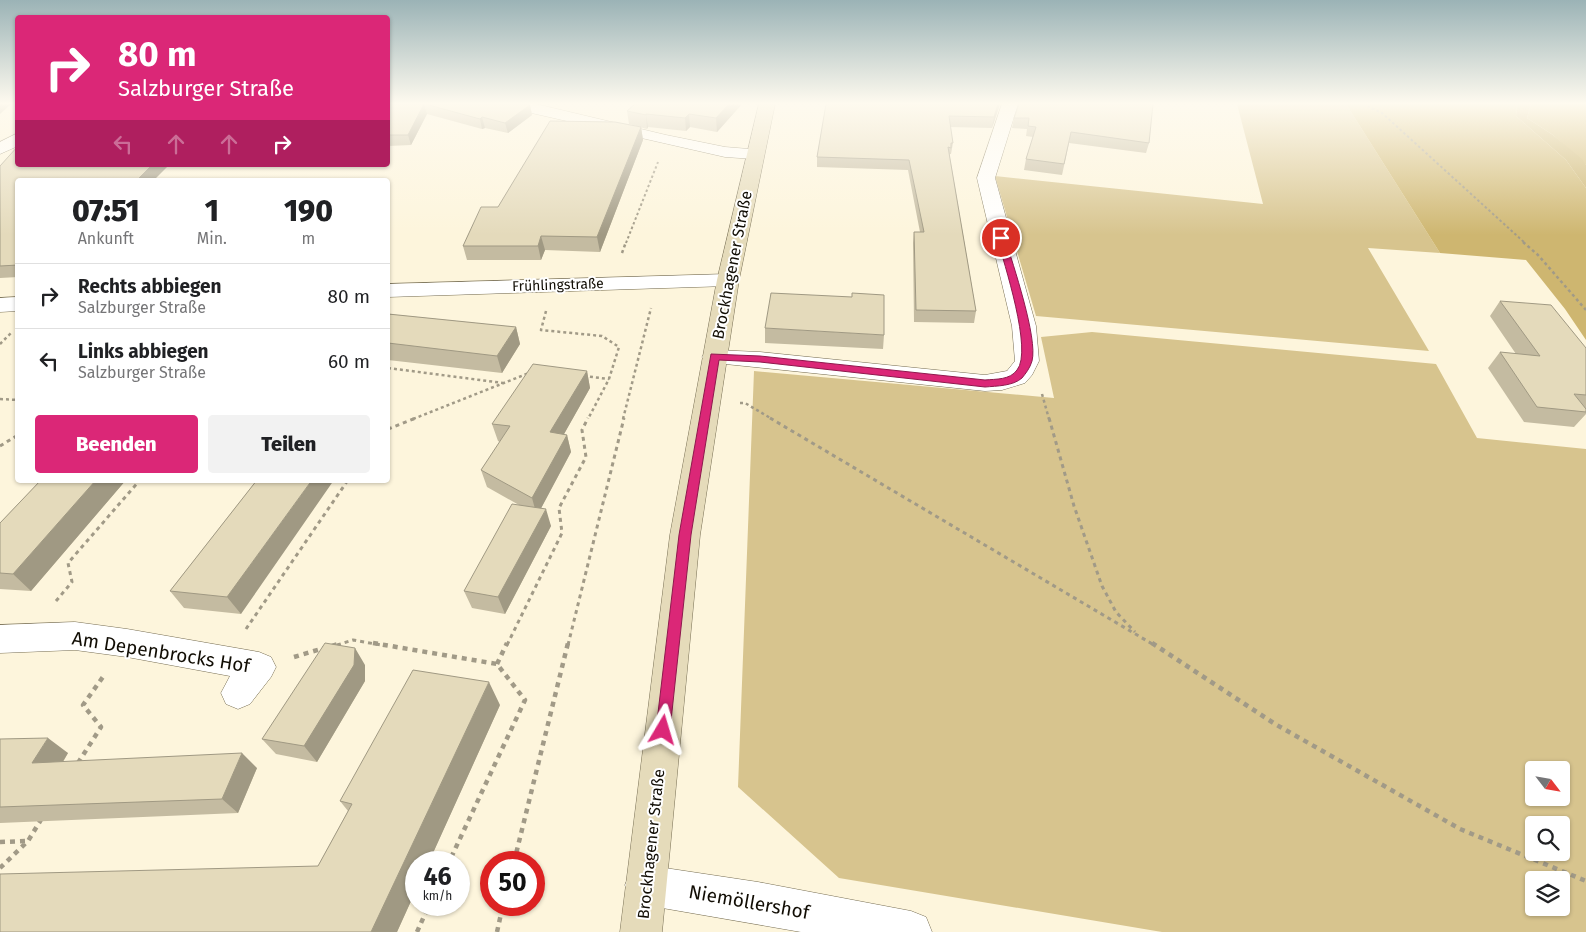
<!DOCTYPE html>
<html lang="de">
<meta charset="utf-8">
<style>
:root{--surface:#fff;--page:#f2f2f2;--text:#202124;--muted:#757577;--line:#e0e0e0;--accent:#db2777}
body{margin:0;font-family:"Fira Sans",sans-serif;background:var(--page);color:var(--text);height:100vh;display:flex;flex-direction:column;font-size:19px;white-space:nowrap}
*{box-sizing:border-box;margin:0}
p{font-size:16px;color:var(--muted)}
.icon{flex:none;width:28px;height:28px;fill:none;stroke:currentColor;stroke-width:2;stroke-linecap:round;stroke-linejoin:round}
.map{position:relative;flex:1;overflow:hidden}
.sheet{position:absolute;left:15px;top:178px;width:375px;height:305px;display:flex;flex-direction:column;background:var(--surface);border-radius:5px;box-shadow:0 1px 4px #0004}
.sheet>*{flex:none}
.banner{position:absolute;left:15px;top:15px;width:375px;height:152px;border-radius:5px;box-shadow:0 1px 4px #0004;background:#db2777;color:#fff;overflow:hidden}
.needle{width:32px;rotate:121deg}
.buttons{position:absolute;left:1525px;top:761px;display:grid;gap:10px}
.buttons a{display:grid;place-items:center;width:45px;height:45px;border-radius:5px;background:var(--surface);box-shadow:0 1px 4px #0004;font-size:25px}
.speed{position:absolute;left:405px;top:851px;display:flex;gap:10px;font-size:25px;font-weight:700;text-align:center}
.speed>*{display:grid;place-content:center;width:65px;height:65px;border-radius:50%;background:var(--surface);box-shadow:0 1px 4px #0004;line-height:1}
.speed small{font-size:12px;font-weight:400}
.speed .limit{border:8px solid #d22;background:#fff;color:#111}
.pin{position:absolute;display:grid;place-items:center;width:42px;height:42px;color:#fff;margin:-21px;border:2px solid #fff;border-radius:50%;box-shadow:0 1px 5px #0007}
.me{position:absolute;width:55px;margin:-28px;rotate:7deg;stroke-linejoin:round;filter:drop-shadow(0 0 4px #0008)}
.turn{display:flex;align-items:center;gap:18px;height:105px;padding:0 20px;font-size:22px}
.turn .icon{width:65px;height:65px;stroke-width:2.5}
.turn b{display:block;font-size:35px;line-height:42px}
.lanes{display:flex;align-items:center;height:48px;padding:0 20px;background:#0003;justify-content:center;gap:25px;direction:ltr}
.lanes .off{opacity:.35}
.eta{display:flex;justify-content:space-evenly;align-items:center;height:85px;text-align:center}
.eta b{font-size:30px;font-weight:800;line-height:35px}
.primary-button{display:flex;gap:10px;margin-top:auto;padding:10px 20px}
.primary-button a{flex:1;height:58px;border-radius:5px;background:var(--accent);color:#fff;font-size:20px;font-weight:800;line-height:58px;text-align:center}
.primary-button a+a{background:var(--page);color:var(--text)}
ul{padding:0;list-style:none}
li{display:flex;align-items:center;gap:15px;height:65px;padding:0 20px;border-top:1px solid var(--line)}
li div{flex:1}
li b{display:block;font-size:19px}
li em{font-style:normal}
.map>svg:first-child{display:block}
.green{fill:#d7c48e;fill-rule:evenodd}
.forest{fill:#ceb670}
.water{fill:#c9b16b}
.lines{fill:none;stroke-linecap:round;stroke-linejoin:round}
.street-casing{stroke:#786f54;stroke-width:1}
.secondary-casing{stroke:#786f54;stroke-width:1}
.path-far3{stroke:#a19a87;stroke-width:2;stroke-dasharray:2.5 2.5;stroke-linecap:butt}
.path-far2{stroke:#a19a87;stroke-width:2.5;stroke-dasharray:3 3;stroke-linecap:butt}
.path-far1{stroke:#a19a87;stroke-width:3;stroke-dasharray:4 4;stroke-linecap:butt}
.path{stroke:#a19a87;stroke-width:4.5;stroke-dasharray:5 5;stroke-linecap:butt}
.street{fill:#fff;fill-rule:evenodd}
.secondary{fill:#e5dbba;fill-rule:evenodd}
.wall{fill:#c4bba1}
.shaded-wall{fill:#a09983}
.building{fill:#e4dabb;stroke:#a09983}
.route{fill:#db2777;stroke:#8e194d}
.labels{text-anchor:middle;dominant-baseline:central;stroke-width:4;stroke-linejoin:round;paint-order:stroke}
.far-street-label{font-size:14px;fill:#110d04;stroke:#fff}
.street-label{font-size:16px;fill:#110d04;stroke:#fff}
.near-street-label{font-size:19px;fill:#110d04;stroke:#fff}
</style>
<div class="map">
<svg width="1586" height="932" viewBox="0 0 1586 932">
<rect width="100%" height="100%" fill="#fdf5dc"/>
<path class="green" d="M 1237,104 L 1346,104 L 1440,253 L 1368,248 L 1429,351 L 1036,316 L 995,176 L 1263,204 Z
M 1092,332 L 1436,364 L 1477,438 L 1586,449 L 1586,932 L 1162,932 L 839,878 L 738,787 L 754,371 L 1054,398 L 1041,337 ZM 1534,770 L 1561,770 L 1561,798 L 1534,798 ZM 1534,825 L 1561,825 L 1561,852 L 1534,852 ZM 1534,880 L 1561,880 L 1561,908 L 1534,908 Z"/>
<path class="forest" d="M 1346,104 L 1517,104 L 1516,116 L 1566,160 L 1586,188 L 1586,340 L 1565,309 L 1526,260 L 1440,253 Z
M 1531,104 L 1586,104 L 1586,165 L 1553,135 L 1527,118 Z"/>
<path class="water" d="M 1517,104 L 1531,104 L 1527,118 L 1553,135 L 1582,159 L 1586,165 L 1586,188 L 1566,160 L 1516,116 Z"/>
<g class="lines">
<g class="street-casing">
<path id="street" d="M 506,104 L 536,104 L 666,135 L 725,147 L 761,150 L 764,154 L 761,158 L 755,159 L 725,157 L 514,109 L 508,107 Z
M 1002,104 L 1018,104 L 995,178 L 1036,326 L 1039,361 L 1032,375 L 1025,383 L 1002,390 L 985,391 L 706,362 L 702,357 L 706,352 L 714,350 L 760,352 L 985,375 L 1007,371 L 1015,361 L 1012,326 L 977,178 Z
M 18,133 L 18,146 L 0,154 L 0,142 Z
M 728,274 L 736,275 L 739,280 L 736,285 L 728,286 L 388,297 L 388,284 Z
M 18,297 L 18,311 L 0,312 L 0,298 Z
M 75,622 L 127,629 L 259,652 L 271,657 L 276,667 L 271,677 L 250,704 L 238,709 L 226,704 L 221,693 L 230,676 L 127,657 L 75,650 L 0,653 L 0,625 Z
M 645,865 L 758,882 L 911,911 L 926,917 L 932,932 L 801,932 L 645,905 L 631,899 L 625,885 L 631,871 Z"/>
</g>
<g class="secondary-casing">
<path id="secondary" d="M 759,104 L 775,104 L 739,280 L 700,535 L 662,932 L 620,932 L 670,535 L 717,280 Z"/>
</g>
<path class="path-far3" d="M 1363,104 L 1382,113 L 1525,243
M 626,243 L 658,162"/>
<path class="path-far2" d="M 1523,242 L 1538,255 L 1586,310
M 622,253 L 626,242
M 546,311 L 541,330 L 602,336 L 619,347 L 609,379 L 588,419
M 0,344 L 12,332
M 388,368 L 503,383
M 584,376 L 609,379
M 1042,394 L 1049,419
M 0,399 L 18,400
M 740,403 L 745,403 L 772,419
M 413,419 L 529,373
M 623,419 L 651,308"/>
<path class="path-far1" d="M 770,418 L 1154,645
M 1049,418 L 1074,506 L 1102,586 L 1116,612 L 1135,632
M 388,429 L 416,418
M 0,446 L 18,435
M 56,601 L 72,582 L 68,563 L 140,480
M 246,629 L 348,480
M 337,645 L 353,640 L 381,645
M 507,645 L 562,533 L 559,508 L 586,457 L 582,430 L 588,418
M 568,645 L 624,418"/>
<path class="path" d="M 373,643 L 497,664 L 525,700 L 449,862
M 1152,643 L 1275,724 L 1460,829 L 1586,881
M 332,646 L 341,643
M 294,657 L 324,648
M 497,664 L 507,643
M 78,763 L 101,727 L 83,705 L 105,674
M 0,842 L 28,841
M 514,862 L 568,643
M 0,868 L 28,841 L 42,818
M 417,932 L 429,905
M 497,932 L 503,905"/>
<use href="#street" class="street"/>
<use href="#secondary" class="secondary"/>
</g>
<path class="wall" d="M 388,104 L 530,105 L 532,115 L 508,133 L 485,128 L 482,129 L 427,114 L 411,145 L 388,146 Z
M 635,104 L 742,104 L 717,132 L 690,127 L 686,131 L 648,127 L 647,129 L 629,124 L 627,111 Z
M 826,104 L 1000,104 L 992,128 L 950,127 L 953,143 L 951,154 L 950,154 L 950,158 L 976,311 L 974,323 L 914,322 L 913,243 L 914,232 L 920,232 L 908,170 L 817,167 L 817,157 Z
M 1019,104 L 1149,143 L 1146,153 L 1069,143 L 1062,175 L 1024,170 L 1026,159 L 1033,137 L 1026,136 L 1027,129 L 1012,128 L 1014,118 Z
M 641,127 L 643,140 L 600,252 L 545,250 L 541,260 L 467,260 L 463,246 L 498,207 Z
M 0,166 L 18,180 L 18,277 L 0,278 Z
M 1500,301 L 1586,348 L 1586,414 L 1574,427 L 1524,422 L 1488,368 L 1500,352 L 1516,354 L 1490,316 Z
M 388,314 L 516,327 L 520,344 L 502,373 L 388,360 Z
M 765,328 L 884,335 L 883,349 L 765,343 Z
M 587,371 L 590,388 L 564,434 L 567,435 L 571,452 L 541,508 L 551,526 L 505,614 L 472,608 L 464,591 L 519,505 L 487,487 L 481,470 L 500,442 L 498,441 L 492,424 Z
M 41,480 L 126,480 L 31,591 L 0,589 L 0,523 Z
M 257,480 L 241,614 L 184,608 L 170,591 Z
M 365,665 L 365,681 L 317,762 L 276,754 L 262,739 Z
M 500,705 L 397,932 L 0,932 L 318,866 L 348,811 L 340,801 Z
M 0,739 L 68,753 L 63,762 L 257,768 L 238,813 L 0,823 Z"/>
<path class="shaded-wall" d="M 0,104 L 11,104 L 0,114 Z
M 424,104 L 427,114 L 411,145 L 408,135 Z
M 729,104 L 742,104 L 717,132 L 716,118 Z
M 998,104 L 1000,104 L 992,128 L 994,117 Z
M 530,105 L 532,115 L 508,133 L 505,123 Z
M 646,114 L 648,127 L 647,129 L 646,115 Z
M 689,114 L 690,127 L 686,131 L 685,118 Z
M 482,117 L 485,128 L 482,129 L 480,119 Z
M 641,127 L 643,140 L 600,252 L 597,237 Z
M 152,165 L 169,165 L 154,180 L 137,180 Z
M 541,236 L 545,250 L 541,260 L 538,246 Z
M 516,327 L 520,344 L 502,373 L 497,356 Z
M 587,371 L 590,388 L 555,450 L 550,432 Z
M 567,435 L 571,452 L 537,516 L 532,498 Z
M 96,480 L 126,480 L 31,591 L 13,574 Z
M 312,480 L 334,480 L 241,614 L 227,597 Z
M 546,509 L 551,526 L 505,614 L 498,597 Z
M 355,648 L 365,665 L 365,681 L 317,762 L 304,746 Z
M 489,682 L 500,705 L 429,862 L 416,862 L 416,890 L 397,932 L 371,932 Z
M 48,738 L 68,753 L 53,778 L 32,763 Z
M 242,753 L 257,768 L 238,813 L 222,799 Z"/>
<path class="building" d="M 388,104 L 424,104 L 408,135 L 388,135 Z
M 425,104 L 528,104 L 530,105 L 505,123 L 482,117 L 480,119 Z
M 635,104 L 729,104 L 716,118 L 689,114 L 685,118 L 646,114 L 646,115 L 627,111 Z
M 826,104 L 998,104 L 994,117 L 949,116 L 953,143 L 951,143 L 951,148 L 948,147 L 976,311 L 916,310 L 914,232 L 924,232 L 909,160 L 817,157 Z
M 1019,104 L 1153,104 L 1149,143 L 1071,132 L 1064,164 L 1026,159 L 1036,127 L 1028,126 L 1029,118 L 1014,118 Z
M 550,121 L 615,122 L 641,127 L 597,237 L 541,236 L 538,246 L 463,246 L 481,207 L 498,207 Z
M 18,146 L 18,165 L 152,165 L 137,180 L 18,180 L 18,265 L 0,266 L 0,166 Z
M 771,293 L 852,297 L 852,293 L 884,295 L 884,335 L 765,328 Z
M 1500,301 L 1551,305 L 1586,348 L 1586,395 L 1574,394 L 1586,409 L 1586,412 L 1537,407 L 1500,352 L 1540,356 Z
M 388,314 L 516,327 L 497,356 L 388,343 Z
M 533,364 L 587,371 L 550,432 L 567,435 L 532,498 L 481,470 L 510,426 L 492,424 Z
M 41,480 L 96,480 L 13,574 L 0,573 L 0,523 Z
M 257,480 L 312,480 L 227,597 L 170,591 Z
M 512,504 L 546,509 L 498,597 L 464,591 Z
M 325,643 L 355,648 L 354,665 L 304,746 L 262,739 Z
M 413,670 L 489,682 L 371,932 L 0,932 L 0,874 L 318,866 L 352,804 L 340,801 Z
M 48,738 L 32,763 L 242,753 L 222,799 L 0,807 L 0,739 Z"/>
<linearGradient id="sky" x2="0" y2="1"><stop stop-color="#9bb3b6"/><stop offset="0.44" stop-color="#fefaef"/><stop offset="1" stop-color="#fefaef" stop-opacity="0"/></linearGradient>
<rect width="1586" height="235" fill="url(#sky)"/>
<path class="route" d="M 998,236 L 1005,238 C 1013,265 1038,338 1032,361 C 1030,368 1026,373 1022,378 C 1013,386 997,386 985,387 L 760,362 L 719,360 L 691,535 L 670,730 L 668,734 L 663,736 L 658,734 L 656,730 L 679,535 L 711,354 L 760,356 L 985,380 C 996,379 1010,380 1017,370 C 1033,351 1004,263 997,238 Z"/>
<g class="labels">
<g class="far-street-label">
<text transform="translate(558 285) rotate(-2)">Frühlingstraße</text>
</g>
<g class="street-label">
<text transform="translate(732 265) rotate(-79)">Brockhagener Straße</text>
<text transform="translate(651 844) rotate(-84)">Brockhagener Straße</text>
</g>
<g class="near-street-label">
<text transform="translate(161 652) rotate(9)">Am Depenbrocks Hof</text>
<text transform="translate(749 902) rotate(10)">Niemöllershof</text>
</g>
</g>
</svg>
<div class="buttons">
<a><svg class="needle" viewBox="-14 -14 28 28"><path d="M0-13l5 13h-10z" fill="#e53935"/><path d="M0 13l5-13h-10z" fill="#757577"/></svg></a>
<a><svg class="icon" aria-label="search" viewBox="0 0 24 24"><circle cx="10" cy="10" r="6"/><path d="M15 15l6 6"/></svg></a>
<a><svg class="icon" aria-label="layers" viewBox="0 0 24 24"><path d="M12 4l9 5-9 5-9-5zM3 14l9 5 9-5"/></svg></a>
</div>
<div class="speed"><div>46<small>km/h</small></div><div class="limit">50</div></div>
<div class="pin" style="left:1001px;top:238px;background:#d93025"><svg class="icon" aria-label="arrive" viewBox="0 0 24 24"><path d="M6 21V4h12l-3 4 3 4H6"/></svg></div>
<svg class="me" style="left:663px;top:730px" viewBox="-20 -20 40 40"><path d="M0-17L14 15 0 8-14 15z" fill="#db2777" stroke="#fff" stroke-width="4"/></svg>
<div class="banner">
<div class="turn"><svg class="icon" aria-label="right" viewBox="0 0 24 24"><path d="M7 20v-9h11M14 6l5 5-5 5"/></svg><div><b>80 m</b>Salzburger Straße</div></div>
<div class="lanes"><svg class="icon off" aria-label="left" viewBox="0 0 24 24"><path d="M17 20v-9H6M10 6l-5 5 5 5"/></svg><svg class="icon off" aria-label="ahead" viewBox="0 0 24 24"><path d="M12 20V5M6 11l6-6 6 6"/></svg><svg class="icon off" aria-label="ahead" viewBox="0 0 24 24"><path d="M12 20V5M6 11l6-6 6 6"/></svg><svg class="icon" aria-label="right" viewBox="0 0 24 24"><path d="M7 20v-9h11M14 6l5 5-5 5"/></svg></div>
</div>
<section class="sheet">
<div class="eta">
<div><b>07:51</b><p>Ankunft</p></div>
<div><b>1</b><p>Min.</p></div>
<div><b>190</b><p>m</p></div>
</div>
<ul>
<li><svg class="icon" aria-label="right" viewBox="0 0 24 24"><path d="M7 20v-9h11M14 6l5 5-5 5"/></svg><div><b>Rechts abbiegen</b><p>Salzburger Straße</p></div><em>80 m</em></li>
<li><svg class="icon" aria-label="left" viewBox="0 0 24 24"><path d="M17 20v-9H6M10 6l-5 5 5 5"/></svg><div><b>Links abbiegen</b><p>Salzburger Straße</p></div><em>60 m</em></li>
</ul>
<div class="primary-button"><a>Beenden</a><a>Teilen</a></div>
</section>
</div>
